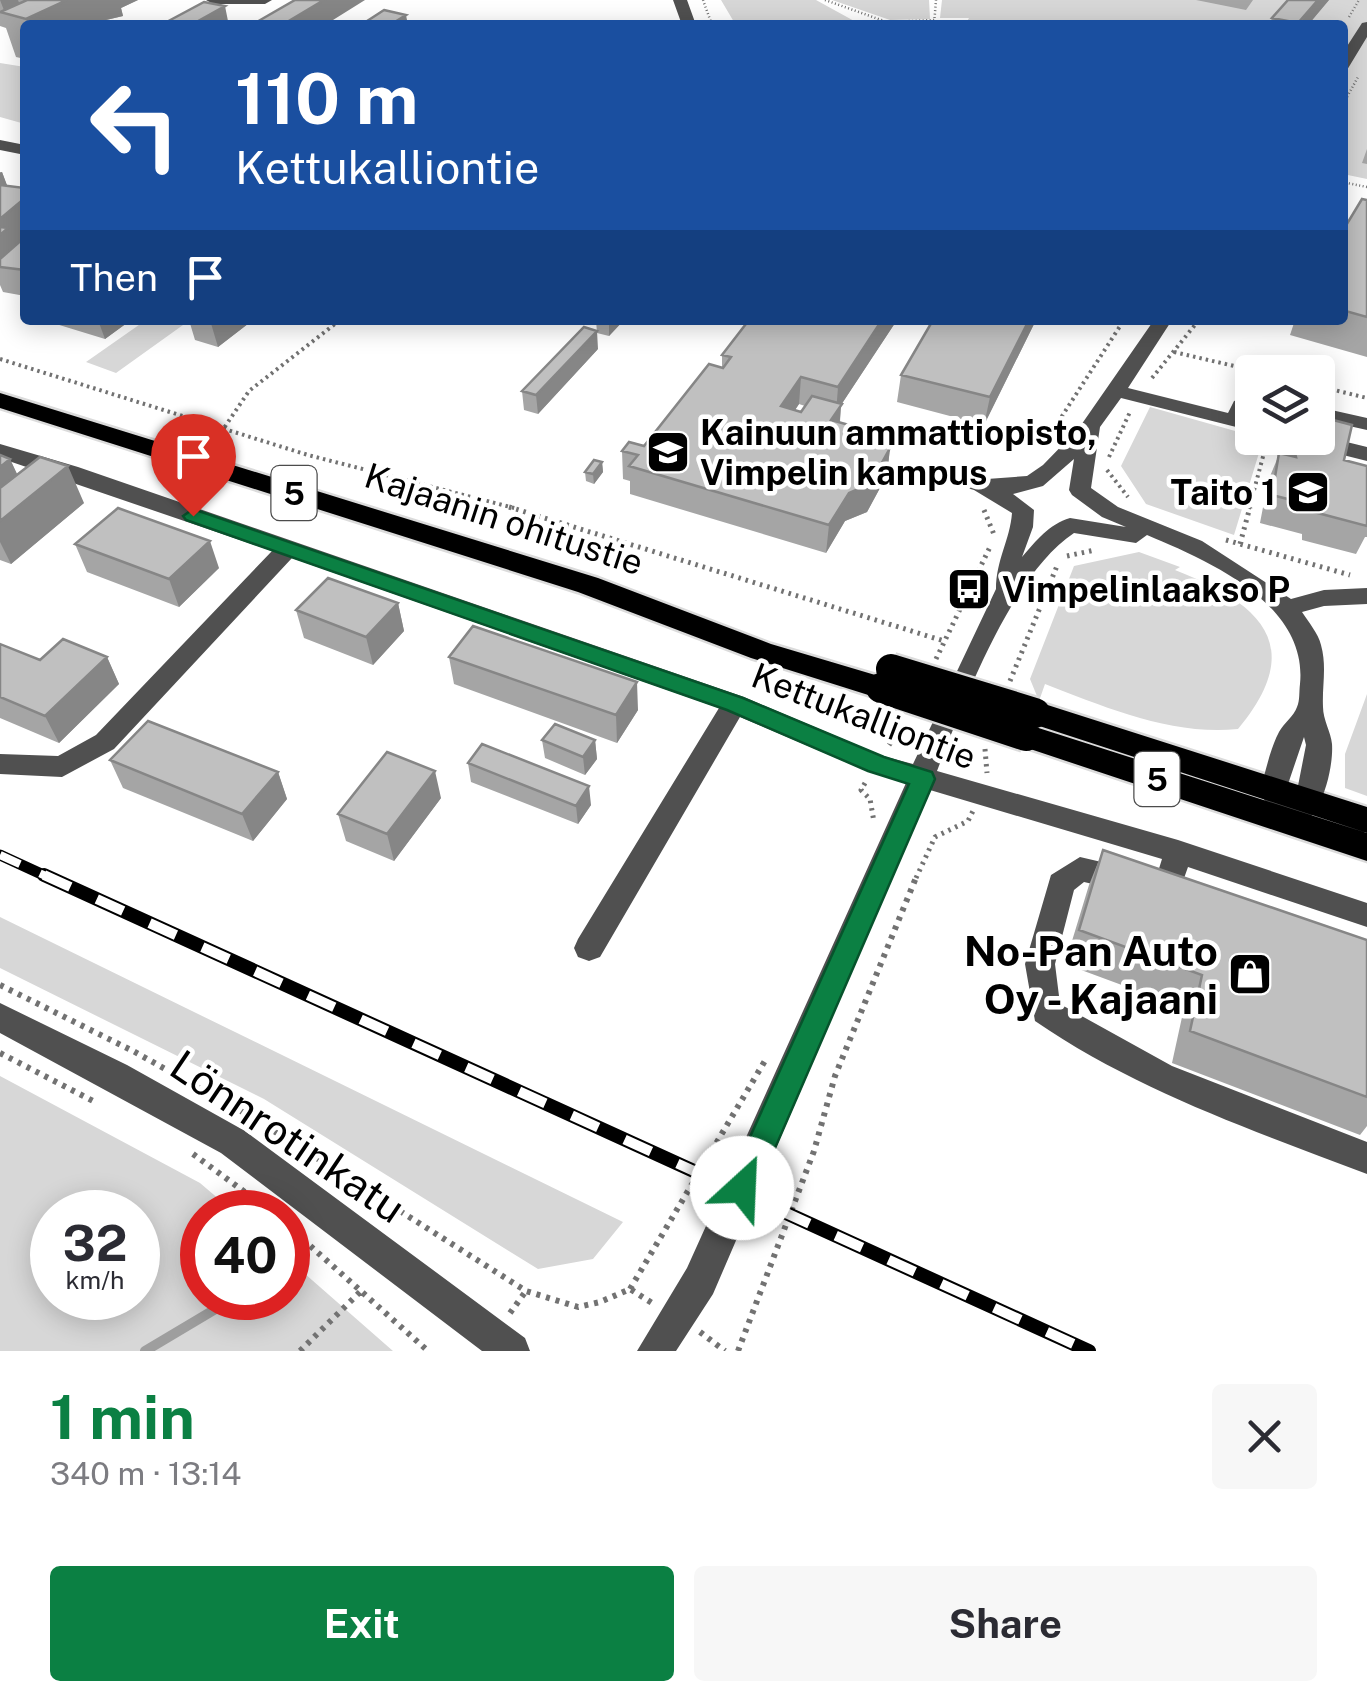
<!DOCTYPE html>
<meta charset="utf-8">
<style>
:root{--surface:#fff;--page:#f7f7f7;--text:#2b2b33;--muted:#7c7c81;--accent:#0b8043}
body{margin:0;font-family:"Public Sans",sans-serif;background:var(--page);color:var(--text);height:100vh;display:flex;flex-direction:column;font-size:38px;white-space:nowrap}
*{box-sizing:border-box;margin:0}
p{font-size:32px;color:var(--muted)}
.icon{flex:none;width:55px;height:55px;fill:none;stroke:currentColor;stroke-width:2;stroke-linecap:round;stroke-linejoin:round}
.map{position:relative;height:1351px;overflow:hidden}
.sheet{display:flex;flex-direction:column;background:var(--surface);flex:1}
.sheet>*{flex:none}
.guide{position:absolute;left:20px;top:20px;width:1328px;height:305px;border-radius:10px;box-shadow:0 5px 25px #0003;background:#1a4fa0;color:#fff;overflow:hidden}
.tools{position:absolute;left:1235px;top:355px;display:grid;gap:20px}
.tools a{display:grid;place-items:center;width:100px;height:100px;border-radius:10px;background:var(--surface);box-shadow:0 5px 25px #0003;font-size:50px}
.speed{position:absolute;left:30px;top:1190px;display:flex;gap:20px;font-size:50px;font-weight:700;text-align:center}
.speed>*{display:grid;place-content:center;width:130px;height:130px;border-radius:50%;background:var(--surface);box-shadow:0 5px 25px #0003;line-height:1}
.speed small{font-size:25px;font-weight:400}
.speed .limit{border:15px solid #d22;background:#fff;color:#111}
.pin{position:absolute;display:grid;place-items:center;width:85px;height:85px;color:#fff;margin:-102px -42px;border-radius:50% 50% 50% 0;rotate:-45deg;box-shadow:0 0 10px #0007}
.pin .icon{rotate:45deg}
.me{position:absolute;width:110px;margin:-55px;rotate:25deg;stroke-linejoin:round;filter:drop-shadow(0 0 8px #0008)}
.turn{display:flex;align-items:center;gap:35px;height:210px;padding:0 50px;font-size:45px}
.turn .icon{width:130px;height:130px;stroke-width:2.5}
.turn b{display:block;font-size:70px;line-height:85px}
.then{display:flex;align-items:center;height:95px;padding:0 50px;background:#0003;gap:20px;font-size:38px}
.round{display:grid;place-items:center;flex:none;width:105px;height:105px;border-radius:10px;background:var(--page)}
.headline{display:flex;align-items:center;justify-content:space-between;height:170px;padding:0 50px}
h1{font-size:60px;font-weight:700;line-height:75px;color:var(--accent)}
.action{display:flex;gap:20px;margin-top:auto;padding:20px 50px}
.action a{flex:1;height:115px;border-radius:10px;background:var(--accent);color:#fff;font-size:40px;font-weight:700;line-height:115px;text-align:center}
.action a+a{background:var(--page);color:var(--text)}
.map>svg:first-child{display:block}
.green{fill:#d7d7d7;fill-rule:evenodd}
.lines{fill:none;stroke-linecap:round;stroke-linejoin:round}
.stream{stroke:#9e9e9e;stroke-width:10}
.highway-casing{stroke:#dbdbdb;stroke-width:5}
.path-far3{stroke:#727272;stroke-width:2.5;stroke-dasharray:1 2.5;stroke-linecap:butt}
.path-far2{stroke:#727272;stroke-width:4;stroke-dasharray:2.5 4;stroke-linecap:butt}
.path-far1{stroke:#727272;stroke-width:5;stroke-dasharray:2.5 5;stroke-linecap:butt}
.path{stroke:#727272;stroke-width:6;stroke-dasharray:4 6;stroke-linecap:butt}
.minor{fill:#505050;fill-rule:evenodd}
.highway{fill:#000;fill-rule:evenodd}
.rail-far1-casing{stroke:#000;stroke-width:11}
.rail-casing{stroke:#000;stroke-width:14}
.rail-far1{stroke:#fff;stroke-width:8;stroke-dasharray:22;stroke-linecap:butt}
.rail{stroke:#fff;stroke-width:10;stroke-dasharray:29;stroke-linecap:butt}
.highway-bridge-casing{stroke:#dbdbdb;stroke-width:35;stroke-linecap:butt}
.highway-bridge{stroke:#000;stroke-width:30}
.wall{fill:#a5a5a5;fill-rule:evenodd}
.shaded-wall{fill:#868686}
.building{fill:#c0c0c0;stroke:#868686;stroke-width:2.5}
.route{fill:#0b8043;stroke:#07532c;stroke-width:2.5}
.labels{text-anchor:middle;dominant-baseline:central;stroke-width:9;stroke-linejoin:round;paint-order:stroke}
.shield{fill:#fff;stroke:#4c4c4c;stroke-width:2.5}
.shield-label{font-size:32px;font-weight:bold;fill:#000}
.poi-label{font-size:35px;font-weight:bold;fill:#000;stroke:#fff;text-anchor:start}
.street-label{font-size:35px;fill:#000;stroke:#fff}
.near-poi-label{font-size:42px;font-weight:bold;fill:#000;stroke:#fff;text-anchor:end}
.near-street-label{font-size:42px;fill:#000;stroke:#fff}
</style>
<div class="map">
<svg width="1367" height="1351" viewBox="0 0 1367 1351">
<rect width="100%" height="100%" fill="#fff"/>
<path class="green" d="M 721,0 L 816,0 L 856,22 L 734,22 Z
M 832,0 L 929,0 L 930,19 L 890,20 Z
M 942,0 L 1367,0 L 1367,179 L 1343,174 L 1342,25 L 965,25 L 969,18 L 940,18 Z
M 0,63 L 25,67 L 25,124 L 0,117 Z
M 146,320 L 190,320 L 116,373 L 86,362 Z
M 1150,407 L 1260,438 L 1262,443 L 1234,535 L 1146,504 L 1121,466 Z
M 1139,552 L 1180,567 L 1175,570 C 1260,603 1308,645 1238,729 C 1172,736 1105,707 1045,684 L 1039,701 L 1030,679 L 1074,566 Z
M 1367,694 L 1367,796 L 1345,788 L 1345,754 Z
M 0,917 L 623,1222 L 593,1259 L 538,1269 L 264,1099 L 0,968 Z
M 0,1076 L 200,1183 L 234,1212 L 202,1212 L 202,1298 L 288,1298 L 288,1259 L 393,1351 L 0,1351 ZM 52,1212 L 138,1212 L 138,1298 L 52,1298 Z"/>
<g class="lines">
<path class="stream" d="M 145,1351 L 234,1298"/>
<g class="highway-casing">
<path id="highway" d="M 0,393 L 598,578 L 771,644 L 892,680 L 896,688 L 892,696 L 881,699 L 751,658 L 578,592 L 0,408 Z
M 1035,701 L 1367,807 L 1367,861 L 1015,744 L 1010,736 L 1015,728 L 1026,724 L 1367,833 L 1024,721 L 1020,713 L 1024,705 Z"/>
</g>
<path class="path-far3" d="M 703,0 L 712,25
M 825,0 L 887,22 L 935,20
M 1349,17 L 1359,0
M 934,25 L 936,0
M 1342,106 L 1358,77
M 1342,110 L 1342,142
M 1342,182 L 1367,187"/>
<path class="path-far2" d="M 1174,352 L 1260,372
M 0,359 L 308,455 L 518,509
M 1152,378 L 1199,320
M 1318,386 L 1367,398
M 195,440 L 224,428 L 249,391 L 340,320
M 1044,444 L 1124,320
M 1109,457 L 1130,412
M 1107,470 L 1128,497
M 1249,509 L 1268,438"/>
<path class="path-far1" d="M 509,507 L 944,641
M 984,510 L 995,537
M 1226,540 L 1350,575
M 1240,544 L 1250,507
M 1067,556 L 1095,550
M 936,659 L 990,547
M 1010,681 L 1057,566
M 889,745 L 906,721
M 985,749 L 987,773
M 865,783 L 861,790 L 870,799 L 874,822
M 916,878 L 935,837 L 968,821 L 973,811"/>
<path class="path" d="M 0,985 L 133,1051 L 255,1119 L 526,1291 L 578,1307 L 600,1302 L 630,1289 L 652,1303
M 0,1053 L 95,1102
M 193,1154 L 272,1212
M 288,1226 L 428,1351
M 630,1289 L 766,1059
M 510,1313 L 526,1291
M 700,1332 L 725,1351
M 300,1351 L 362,1290
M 738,1351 L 814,1151 L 835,1076 L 917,875"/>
<path class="minor" d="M 206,0 L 272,0 L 265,4 L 213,4 Z
M 673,0 L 687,0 L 696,25 L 682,25 Z
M 1367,22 L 1367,37 L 1347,70 L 1342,71 L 1342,54 L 1362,23 Z
M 0,140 L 25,145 L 25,155 L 0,150 Z
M 1154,320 L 1172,320 L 1128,388 L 1228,413 L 1234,401 L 1252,395 L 1247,418 L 1252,419 L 1252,431 L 1121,398 L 1100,427 L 1091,488 L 1118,507 L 1202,541 L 1291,599 L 1324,590 L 1367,588 L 1367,604 L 1324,606 L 1302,612 C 1309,623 1318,633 1321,645 C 1327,667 1322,685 1323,707 C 1323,720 1331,732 1332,744 C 1334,773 1316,842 1277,829 L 1260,790 C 1266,771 1270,749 1279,732 C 1284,723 1294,716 1297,707 C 1300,701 1299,691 1300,684 C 1308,604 1209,561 1147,535 L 1136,543 L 1074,533 C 1011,575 964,701 937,771 L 1178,840 L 1367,903 L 1367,927 L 1188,867 L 1177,898 L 1167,901 L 1084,882 L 1074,890 L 1055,964 L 1060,1004 L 1172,1066 L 1367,1142 L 1367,1174 C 1252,1130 1137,1091 1035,1021 L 1025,964 L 1051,875 L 1080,857 L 1157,875 L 1162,859 L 930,790 L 713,1294 L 676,1351 L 637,1351 L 687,1268 L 906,783 L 867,771 L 740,717 L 600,957 L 589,961 L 578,957 L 574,948 L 578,939 L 719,708 L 292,558 L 114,749 L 62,777 L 0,774 L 0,754 L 58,756 L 96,735 L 272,551 L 0,458 L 0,444 L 78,467 L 744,697 L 883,756 L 913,764 L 996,589 C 996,560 1010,540 1012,513 L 974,490 L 925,476 L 922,471 L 933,464 L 987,479 L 1027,476 L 1043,465 L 1079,428 ZM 1074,459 L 1069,490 L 1072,495 L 1102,517 L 1126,527 L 1070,518 C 1049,524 1036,541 1022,557 L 1033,527 L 1034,510 L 1013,494 L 1043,486 ZM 1304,737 L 1306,745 L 1296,796 L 1291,801 L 1286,790 Z
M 1318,407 L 1367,418 L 1367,430 L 1318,419 Z
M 1318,435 L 1367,447 L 1367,461 L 1295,443 L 1292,438 Z
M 0,1003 L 127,1065 L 245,1131 L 525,1338 L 530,1351 L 482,1351 L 221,1153 L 0,1033 Z"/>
<use href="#highway" class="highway"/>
<g class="rail-far1-casing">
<path id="rail-far1" d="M 0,855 L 50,878"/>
</g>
<g class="rail-casing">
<path id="rail" d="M 44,875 L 1089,1351"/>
</g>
<use href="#rail-far1" class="rail-far1"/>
<use href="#rail" class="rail"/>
<g class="highway-bridge-casing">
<path id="highway-bridge" d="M 891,669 L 1035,713
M 881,688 L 1026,736"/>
</g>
<use href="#highway-bridge" class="highway-bridge"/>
</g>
<path class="wall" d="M 0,0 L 138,0 L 121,8 L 123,16 L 106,20 L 107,25 L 25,25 L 25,59 L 16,57 L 6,28 L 0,26 Z
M 1196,0 L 1253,0 L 1246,10 Z
M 1288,0 L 1329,0 L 1308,25 L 1270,25 L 1272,18 Z
M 1367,149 L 1367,164 L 1362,163 Z
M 0,172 L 2,172 L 7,186 L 25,188 L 25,296 L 3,292 L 0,285 Z
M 1367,200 L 1367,357 L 1290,335 L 1295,320 L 1342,320 L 1342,232 Z
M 43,320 L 131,320 L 105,339 Z
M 189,320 L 253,320 L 218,347 L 195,340 Z
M 596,320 L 624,320 L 609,336 L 597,333 Z
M 749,320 L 897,320 L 841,405 L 840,422 L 890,448 L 887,475 L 867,512 L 845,521 L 826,553 L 630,494 L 630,481 L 623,479 L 622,451 L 644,446 L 722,367 L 722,355 ZM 799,404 L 805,406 L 801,412 L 795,410 Z
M 1036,320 L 984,425 L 897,402 L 901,375 Z
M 598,349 L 538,414 L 524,410 L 522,391 Z
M 1273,438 L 1318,438 L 1344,460 L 1367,466 L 1367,537 L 1365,537 L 1356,554 L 1302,540 L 1302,534 L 1260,523 L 1268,481 L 1278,457 Z
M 0,455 L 10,459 L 17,475 L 84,503 L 11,564 L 0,560 Z
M 602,462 L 603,472 L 594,484 L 586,481 L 585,472 Z
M 75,544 L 219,568 L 179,607 L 87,572 Z
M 398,603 L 404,631 L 373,665 L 304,638 L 296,610 Z
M 0,644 L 40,660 L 107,657 L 119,684 L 59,743 L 0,718 Z
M 449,657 L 638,710 L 617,743 L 454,684 Z
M 542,740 L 595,740 L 597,759 L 585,775 L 545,758 Z
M 110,760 L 278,772 L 287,799 L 253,841 L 123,788 Z
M 468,763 L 591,805 L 578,824 L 471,782 Z
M 441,798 L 394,861 L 346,841 L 338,814 Z
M 1103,850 L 1367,940 L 1367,1126 L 1360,1135 L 1172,1063 L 1184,1008 L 1065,964 L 1089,885 Z"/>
<path class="shaded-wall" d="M 0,0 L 18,0 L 25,18 L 5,13 Z
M 63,0 L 138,0 L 121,8 L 123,16 L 106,20 L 107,25 L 29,25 L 26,19 Z
M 324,0 L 365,0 L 325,25 L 282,25 Z
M 1318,0 L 1329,0 L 1308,25 L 1298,25 Z
M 225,6 L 228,21 L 222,25 L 191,25 Z
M 406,15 L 408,25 L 390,25 Z
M 2,172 L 15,206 L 0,214 L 0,173 Z
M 25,198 L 25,244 L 0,267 L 0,219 Z
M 98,320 L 131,320 L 105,339 Z
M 210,320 L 253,320 L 218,347 Z
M 609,320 L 624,320 L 609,336 Z
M 882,320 L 897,320 L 841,405 L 839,431 L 831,420 L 836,413 L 838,387 Z
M 1029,320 L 1036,320 L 984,425 L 990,397 Z
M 597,331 L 598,349 L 538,414 L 536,395 Z
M 801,377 L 799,404 L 779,434 L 781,406 Z
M 890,448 L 887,475 L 867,512 L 845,521 L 826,553 L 829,525 L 849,493 Z
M 10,459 L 19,478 L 0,492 L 0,467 Z
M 602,462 L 603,472 L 594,484 L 593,474 Z
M 68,466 L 84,503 L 11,564 L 0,542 L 0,521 Z
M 210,541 L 219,568 L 179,607 L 169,579 Z
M 398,603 L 404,631 L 373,665 L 366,637 Z
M 107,657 L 119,684 L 59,743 L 45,716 Z
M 637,682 L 638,710 L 617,743 L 616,715 Z
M 595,740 L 597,759 L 585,775 L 583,757 Z
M 435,771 L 441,798 L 394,861 L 387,834 Z
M 278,772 L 287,799 L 253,841 L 242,814 Z
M 589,786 L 591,805 L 578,824 L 576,806 Z"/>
<path class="building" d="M 27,0 L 67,0 L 26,19 L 0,12 Z
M 295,0 L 324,0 L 282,25 L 255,23 Z
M 1288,0 L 1318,0 L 1298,23 L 1272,18 Z
M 204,2 L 225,6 L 191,25 L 161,25 Z
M 384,10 L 406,15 L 390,25 L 361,25 Z
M 0,185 L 25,188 L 25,198 L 0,219 Z
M 1362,199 L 1367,200 L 1367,317 L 1342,310 L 1342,232 Z
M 0,227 L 8,228 L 0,235 Z
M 25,237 L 25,270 L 0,267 L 0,259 Z
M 749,320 L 882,320 L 838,387 L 801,377 L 781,406 L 801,412 L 812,396 L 842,404 L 831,420 L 885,435 L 890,448 L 870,484 L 849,493 L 829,525 L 629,466 L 638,455 L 622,451 L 629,442 L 644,446 L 709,364 L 723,368 L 731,357 L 722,355 Z
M 933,320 L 1029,320 L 990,397 L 901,375 Z
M 584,327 L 597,331 L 536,395 L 522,391 Z
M 1318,416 L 1352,425 L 1344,460 L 1367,466 L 1367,526 L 1314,512 L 1315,506 L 1272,495 L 1279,453 L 1296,457 L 1291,438 L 1318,438 Z
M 0,455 L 10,459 L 0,467 Z
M 40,457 L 68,466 L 0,521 L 0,488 Z
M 594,460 L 602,462 L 593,474 L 585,472 Z
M 118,508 L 210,541 L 169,579 L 75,544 Z
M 328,578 L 398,603 L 366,637 L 296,610 Z
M 473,626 L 637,682 L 616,715 L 449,657 Z
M 63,639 L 107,657 L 45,716 L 0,697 L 0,644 L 40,660 Z
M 148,721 L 278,772 L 242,814 L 110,760 Z
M 555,724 L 595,740 L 583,757 L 542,740 Z
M 482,744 L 589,786 L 576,806 L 468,763 Z
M 387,752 L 435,771 L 387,834 L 338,814 Z
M 1103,850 L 1367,940 L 1367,1097 L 1190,1031 L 1202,975 L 1079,930 Z"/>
<path class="route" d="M 193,509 L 743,698 L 884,757 L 932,772 L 935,779 L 753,1199 L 742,1203 L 732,1199 L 727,1188 L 909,784 L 868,771 L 727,710 L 186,520 L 183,516 Z"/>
<defs>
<g id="school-square" transform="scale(2.25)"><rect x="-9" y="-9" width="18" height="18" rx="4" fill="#000" stroke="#fff"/><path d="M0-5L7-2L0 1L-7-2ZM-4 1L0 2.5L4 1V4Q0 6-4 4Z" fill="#fff"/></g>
<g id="university-square" transform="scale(2.25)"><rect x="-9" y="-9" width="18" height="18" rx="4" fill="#000" stroke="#fff"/><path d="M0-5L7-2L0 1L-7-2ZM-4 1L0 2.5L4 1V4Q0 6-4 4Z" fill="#fff"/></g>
<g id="bus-square" transform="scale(2.25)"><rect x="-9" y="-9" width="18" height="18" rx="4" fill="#000" stroke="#fff"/><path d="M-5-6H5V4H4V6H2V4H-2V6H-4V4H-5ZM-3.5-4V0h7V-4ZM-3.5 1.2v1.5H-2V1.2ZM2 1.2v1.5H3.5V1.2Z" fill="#fff"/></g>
<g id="shop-square" transform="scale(2.25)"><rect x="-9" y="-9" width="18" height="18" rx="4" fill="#000" stroke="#fff"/><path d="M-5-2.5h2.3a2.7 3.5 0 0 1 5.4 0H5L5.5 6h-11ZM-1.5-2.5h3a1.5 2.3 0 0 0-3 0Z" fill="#fff"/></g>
</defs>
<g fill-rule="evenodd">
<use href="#school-square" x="668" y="452"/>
<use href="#university-square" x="1308" y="492"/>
<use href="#bus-square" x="969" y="589"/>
<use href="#shop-square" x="1250" y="974"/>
</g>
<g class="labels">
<g class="shield">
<rect x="271.5" y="466" width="45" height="54" rx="8"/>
<rect x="1134.5" y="752" width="45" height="54" rx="8"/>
</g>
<g class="shield-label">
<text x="294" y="493">5</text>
<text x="1157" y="779">5</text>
</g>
<g class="poi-label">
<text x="700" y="432">Kainuun ammattiopisto,<tspan x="700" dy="40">Vimpelin kampus</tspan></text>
<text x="1276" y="492" text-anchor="end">Taito 1</text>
<text x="1002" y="589">Vimpelinlaakso P</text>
</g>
<g class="street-label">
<text transform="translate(504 519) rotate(18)">Kajaanin ohitustie</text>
<text transform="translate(864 716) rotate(21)">Kettukalliontie</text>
</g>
<g class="near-poi-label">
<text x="1218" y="950">No-Pan Auto<tspan x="1218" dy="48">Oy - Kajaani</tspan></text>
</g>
<g class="near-street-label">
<text transform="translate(288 1136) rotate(34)">Lönnrotinkatu</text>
</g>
</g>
</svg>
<div class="tools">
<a><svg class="icon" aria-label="layers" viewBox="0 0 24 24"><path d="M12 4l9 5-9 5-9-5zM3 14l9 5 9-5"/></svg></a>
</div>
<div class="speed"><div>32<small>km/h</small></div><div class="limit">40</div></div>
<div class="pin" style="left:193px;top:516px;background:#d93025"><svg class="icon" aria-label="arrive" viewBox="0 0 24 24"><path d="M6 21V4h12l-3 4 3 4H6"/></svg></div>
<svg class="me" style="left:742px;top:1188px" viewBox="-20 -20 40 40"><circle r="19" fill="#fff"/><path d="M0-13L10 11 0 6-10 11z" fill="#0b8043"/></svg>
<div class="guide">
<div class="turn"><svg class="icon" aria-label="left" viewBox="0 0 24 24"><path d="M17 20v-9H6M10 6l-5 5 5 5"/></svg><div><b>110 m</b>Kettukalliontie</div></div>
<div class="then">Then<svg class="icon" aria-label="arrive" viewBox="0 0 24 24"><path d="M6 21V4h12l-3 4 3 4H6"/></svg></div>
</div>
</div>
<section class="sheet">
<div class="headline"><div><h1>1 min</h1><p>340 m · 13:14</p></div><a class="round"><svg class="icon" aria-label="close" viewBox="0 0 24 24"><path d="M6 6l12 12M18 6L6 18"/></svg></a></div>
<div class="action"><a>Exit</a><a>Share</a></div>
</section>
